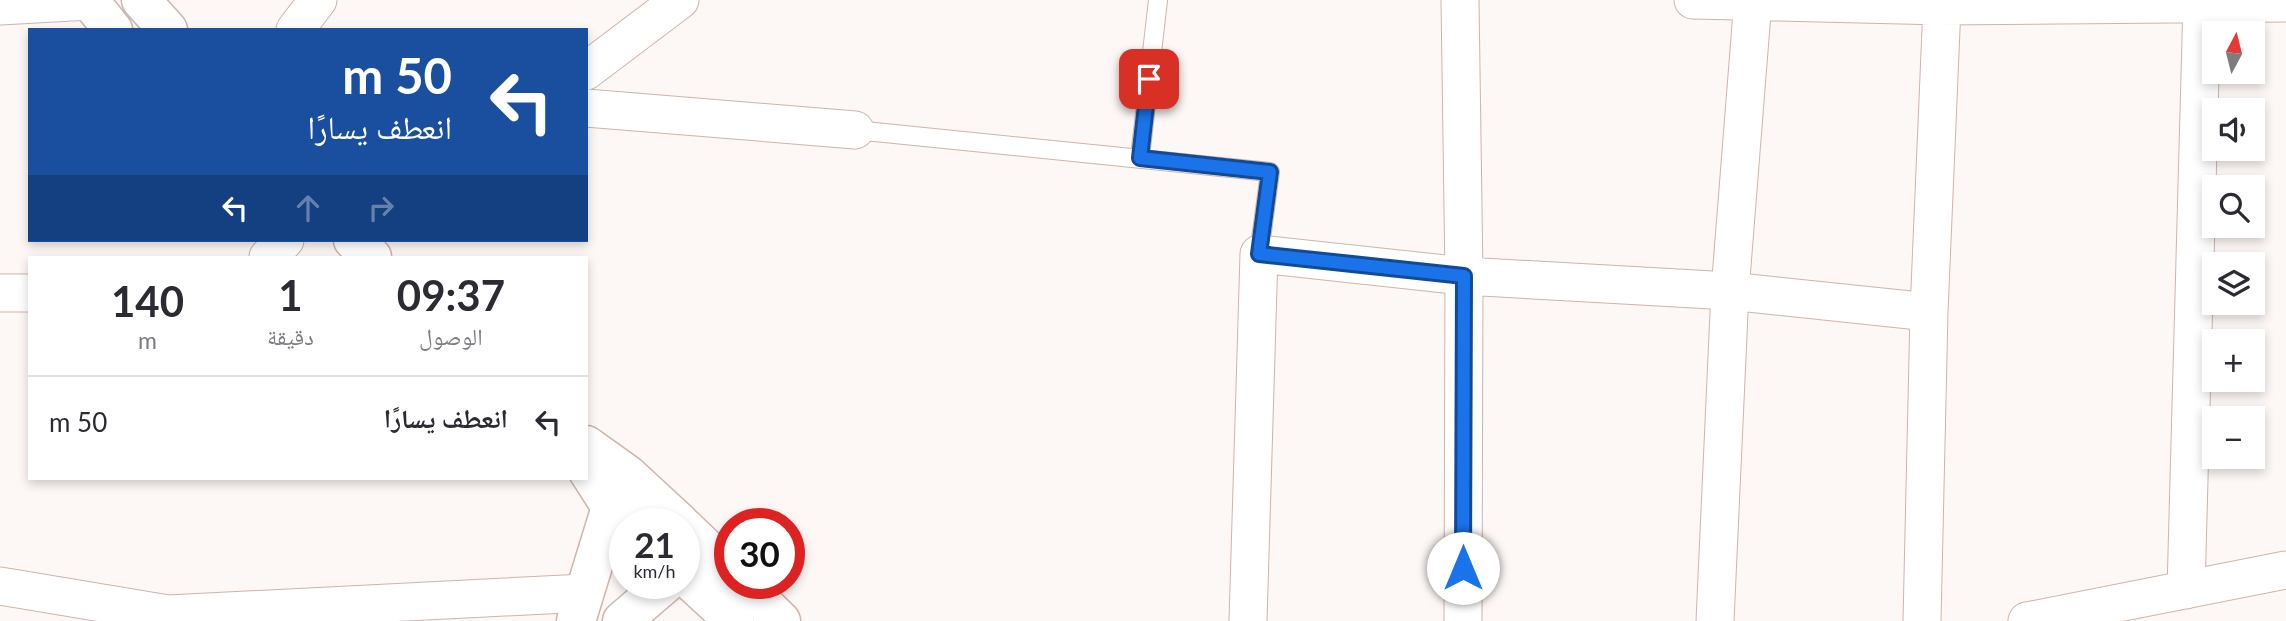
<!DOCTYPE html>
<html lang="ar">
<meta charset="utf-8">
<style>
:root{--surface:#fff;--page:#f7f7f7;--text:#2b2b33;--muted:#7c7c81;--line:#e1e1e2}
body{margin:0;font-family:Lato,"Noto Naskh Arabic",sans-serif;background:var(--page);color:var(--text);direction:rtl;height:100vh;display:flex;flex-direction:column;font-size:26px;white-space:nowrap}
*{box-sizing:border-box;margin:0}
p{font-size:23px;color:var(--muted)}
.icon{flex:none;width:38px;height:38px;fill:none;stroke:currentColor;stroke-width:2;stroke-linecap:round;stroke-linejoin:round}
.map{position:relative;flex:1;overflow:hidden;direction:ltr}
.side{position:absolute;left:28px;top:256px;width:560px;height:224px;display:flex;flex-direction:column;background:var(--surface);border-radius:0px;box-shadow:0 4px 10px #0003;direction:rtl}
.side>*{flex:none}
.hud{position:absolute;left:28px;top:28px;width:560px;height:214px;border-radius:0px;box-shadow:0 4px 10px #0003;direction:rtl;background:#1a4fa0;color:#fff;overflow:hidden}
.needle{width:46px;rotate:7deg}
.controls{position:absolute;left:2202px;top:21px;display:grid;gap:14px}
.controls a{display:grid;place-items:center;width:63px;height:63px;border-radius:0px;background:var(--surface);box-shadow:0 4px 10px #0003;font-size:35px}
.speed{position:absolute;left:609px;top:508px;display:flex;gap:14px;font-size:35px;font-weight:700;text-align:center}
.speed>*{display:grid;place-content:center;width:91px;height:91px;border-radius:50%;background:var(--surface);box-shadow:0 4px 10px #0003;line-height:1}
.speed small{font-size:18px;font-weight:400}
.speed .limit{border:10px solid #d22;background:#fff;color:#111}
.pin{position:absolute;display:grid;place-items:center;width:60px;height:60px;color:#fff;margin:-30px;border-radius:14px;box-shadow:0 4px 10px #0006}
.me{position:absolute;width:77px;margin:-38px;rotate:0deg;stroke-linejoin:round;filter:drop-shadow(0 0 5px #0008)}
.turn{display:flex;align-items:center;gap:24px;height:147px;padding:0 21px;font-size:32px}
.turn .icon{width:91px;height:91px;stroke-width:2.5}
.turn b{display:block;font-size:49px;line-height:60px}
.lanes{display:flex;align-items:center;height:66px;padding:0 21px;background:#0003;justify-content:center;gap:35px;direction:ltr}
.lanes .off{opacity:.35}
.eta{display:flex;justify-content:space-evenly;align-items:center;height:119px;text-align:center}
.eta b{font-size:42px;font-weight:700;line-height:49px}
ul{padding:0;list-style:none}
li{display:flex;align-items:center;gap:21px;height:91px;padding:0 21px;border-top:2px solid var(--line)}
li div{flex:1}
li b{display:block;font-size:26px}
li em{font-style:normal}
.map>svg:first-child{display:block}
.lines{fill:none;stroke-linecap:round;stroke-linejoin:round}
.service-casing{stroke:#ceb4a9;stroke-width:20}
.minor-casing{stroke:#ceb4a9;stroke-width:39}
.tertiary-casing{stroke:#ceb4a9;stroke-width:41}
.primary-casing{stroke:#ceb4a9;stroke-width:41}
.service{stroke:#fff;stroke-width:18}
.minor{stroke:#fff;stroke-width:37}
.tertiary{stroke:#fff;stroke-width:38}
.primary{stroke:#fff;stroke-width:38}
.route-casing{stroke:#114b97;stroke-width:18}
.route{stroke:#1a73e8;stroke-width:12}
</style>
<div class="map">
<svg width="2286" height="621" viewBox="0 0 2286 621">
<rect width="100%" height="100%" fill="#fdf7f5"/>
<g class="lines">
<g class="service-casing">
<path id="service" d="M 855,130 L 1270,172 L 1259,254
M 1140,157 L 1158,0"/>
</g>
<g class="minor-casing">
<path id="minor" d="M 1460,0 L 1464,276 L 1463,621
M 1693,0 L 1942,6 L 2286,3
M 0,6 L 90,1
M 295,30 L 318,0
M 586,71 L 680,0
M 586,108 L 855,130
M 268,257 L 285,240
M 0,293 L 30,293
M 0,586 L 168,614 L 585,593
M 2186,590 L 2202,2
M 1248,621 L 1259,254 L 1464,276 L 1730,291 L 1929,312
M 1715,621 L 1730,291 L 1753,0
M 1922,621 L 1929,312 L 1942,6
M 2027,621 L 2286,570"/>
</g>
<g class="tertiary-casing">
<path id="tertiary" d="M 576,621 L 611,507 L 625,480
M 622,621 L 666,583"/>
</g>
<g class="primary-casing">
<path id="primary" d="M 89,0 L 113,30
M 141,0 L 168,30
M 353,240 L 372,257
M 586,445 L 628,475 L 680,523
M 586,468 L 611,507 L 628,523
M 684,527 L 730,571
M 684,575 L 734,621
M 742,583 L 781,621"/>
</g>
<use href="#service" class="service"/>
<use href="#minor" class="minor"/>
<use href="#tertiary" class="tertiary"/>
<use href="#primary" class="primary"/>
</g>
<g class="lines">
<g class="route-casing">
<path id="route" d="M 1149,79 L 1140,158 L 1270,172 L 1259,254 L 1464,276 L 1463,568"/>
</g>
<use href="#route" class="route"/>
</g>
</svg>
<div class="controls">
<a><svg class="needle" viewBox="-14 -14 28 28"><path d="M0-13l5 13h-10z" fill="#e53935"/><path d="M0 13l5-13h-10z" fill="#7c7c81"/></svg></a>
<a><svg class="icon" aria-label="sound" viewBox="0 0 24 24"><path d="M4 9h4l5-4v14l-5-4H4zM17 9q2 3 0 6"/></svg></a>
<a><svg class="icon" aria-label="search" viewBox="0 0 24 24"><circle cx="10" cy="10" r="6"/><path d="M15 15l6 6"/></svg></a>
<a><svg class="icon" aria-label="layers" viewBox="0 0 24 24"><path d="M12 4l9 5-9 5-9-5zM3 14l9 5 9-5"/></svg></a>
<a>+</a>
<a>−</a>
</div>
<div class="speed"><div>21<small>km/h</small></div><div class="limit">30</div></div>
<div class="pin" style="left:1149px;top:79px;background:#d93025"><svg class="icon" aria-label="arrive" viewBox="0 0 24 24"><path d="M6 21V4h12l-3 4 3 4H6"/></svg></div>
<svg class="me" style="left:1463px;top:568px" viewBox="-20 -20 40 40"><circle r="19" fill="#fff"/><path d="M0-13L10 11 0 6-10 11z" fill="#1a73e8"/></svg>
<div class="hud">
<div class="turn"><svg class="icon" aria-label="left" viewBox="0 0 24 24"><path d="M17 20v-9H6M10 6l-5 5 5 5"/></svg><div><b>50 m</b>انعطف يسارًا</div></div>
<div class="lanes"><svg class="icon" aria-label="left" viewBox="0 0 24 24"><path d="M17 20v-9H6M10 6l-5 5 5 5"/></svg><svg class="icon off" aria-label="ahead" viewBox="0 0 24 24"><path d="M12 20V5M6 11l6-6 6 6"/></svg><svg class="icon off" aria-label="right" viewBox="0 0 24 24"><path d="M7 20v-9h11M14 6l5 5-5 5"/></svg></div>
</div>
<section class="side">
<div class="eta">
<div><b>09:37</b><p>الوصول</p></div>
<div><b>1</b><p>دقيقة</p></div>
<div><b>140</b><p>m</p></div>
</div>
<ul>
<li><svg class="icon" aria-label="left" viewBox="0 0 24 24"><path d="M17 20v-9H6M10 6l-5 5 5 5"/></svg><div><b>انعطف يسارًا</b></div><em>50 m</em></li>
</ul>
</section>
</div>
